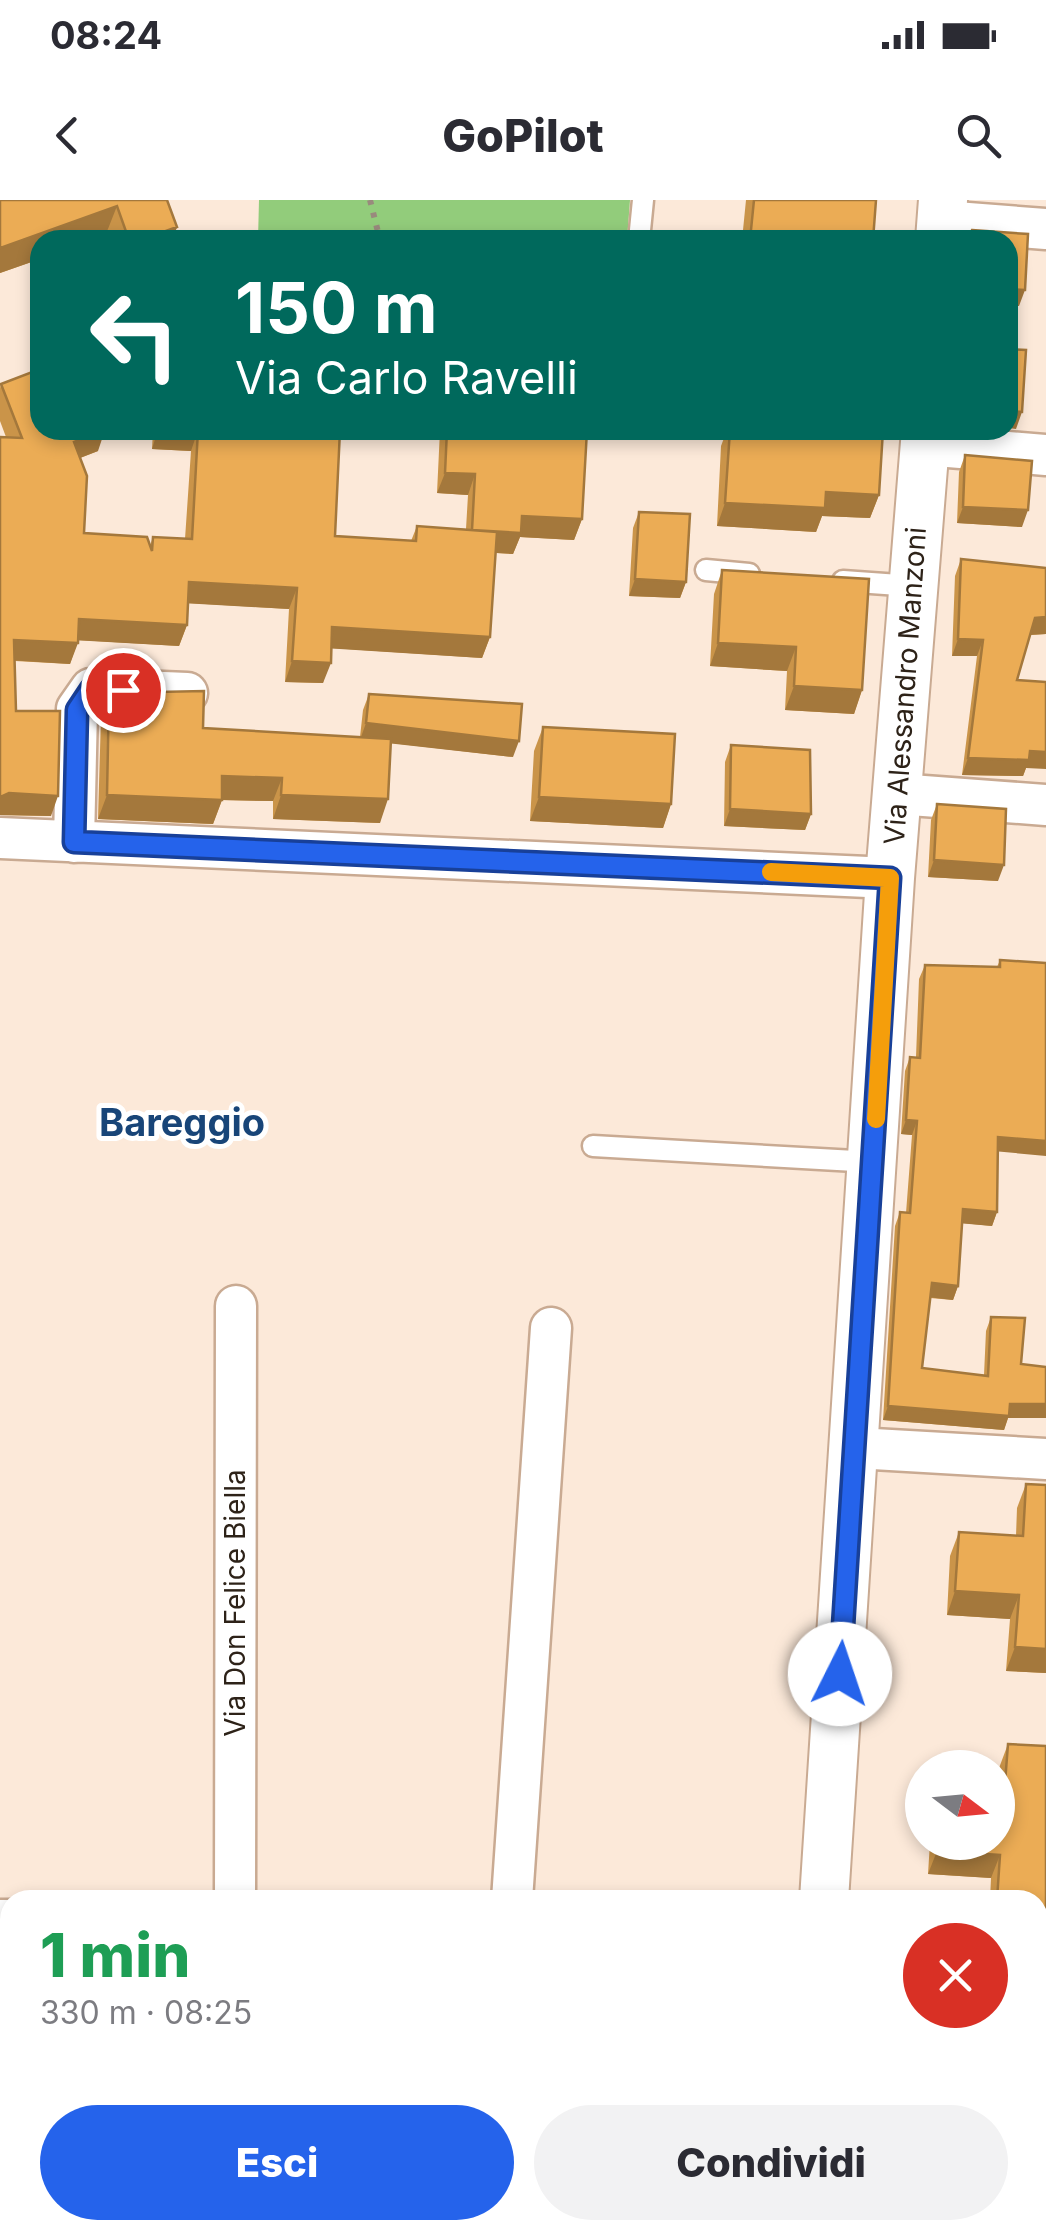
<!DOCTYPE html>
<html lang="it">
<meta charset="utf-8">
<style>
:root{--surface:#fff;--page:#f2f2f3;--text:#2b2b33;--muted:#7c7c81;--accent:#2563eb}
body{margin:0;font-family:Inter,sans-serif;background:var(--page);color:var(--text);height:100vh;display:flex;flex-direction:column;font-size:38px;white-space:nowrap}
*{box-sizing:border-box;margin:0}
p{font-size:32px;color:var(--muted)}
.icon{flex:none;width:55px;height:55px;fill:none;stroke:currentColor;stroke-width:2;stroke-linecap:round;stroke-linejoin:round}
.map{position:relative;flex:1;overflow:hidden}
.details{position:absolute;left:0px;top:1690px;width:1048px;height:350px;display:flex;flex-direction:column;background:var(--surface);border-radius:30px 30px 0 0;box-shadow:0 5px 15px #0003}
.details>*{flex:none}
.guide{position:absolute;left:30px;top:30px;width:988px;height:210px;border-radius:30px;box-shadow:0 5px 15px #0003;background:#00695c;color:#fff;overflow:hidden}
.needle{width:65px;rotate:106deg}
.fabs{position:absolute;left:905px;top:1550px;display:grid;gap:20px}
.fabs a{display:grid;place-items:center;width:110px;height:110px;border-radius:50%;background:var(--surface);box-shadow:0 5px 15px #0003;font-size:50px}
.pin{position:absolute;display:grid;place-items:center;width:85px;height:85px;color:#fff;margin:-42px;border:5px solid #fff;border-radius:50%;box-shadow:0 2px 10px #0007}
.me{position:absolute;width:110px;margin:-55px;rotate:4deg;stroke-linejoin:round;filter:drop-shadow(0 0 8px #0008)}
.turn{display:flex;align-items:center;gap:35px;height:210px;padding:0 40px;font-size:45px}
.turn .icon{width:130px;height:130px;stroke-width:2.5}
.turn b{display:block;font-size:70px;line-height:85px}
.round{display:grid;place-items:center;flex:none;width:105px;height:105px;border-radius:52px;background:var(--page)}
.summary{display:flex;align-items:center;justify-content:space-between;height:170px;padding:0 40px}
h1{font-size:60px;font-weight:800;line-height:75px;color:#1e9e55}
.cta{display:flex;gap:20px;margin-top:auto;padding:20px 40px}
.cta a{flex:1;height:115px;border-radius:60px;background:var(--accent);color:#fff;font-size:40px;font-weight:800;line-height:115px;text-align:center}
.cta a+a{background:var(--page);color:var(--text)}
.status{display:flex;justify-content:space-between;align-items:center;height:70px;padding:0 50px;background:var(--surface);direction:ltr}
.status svg{height:28px;fill:currentColor}
header{display:flex;justify-content:space-between;align-items:center;height:130px;padding:0 40px;background:var(--surface);font-size:45px;font-weight:800}
.map>svg:first-child{display:block}
.green{fill:#92cc7b}
.lines{fill:none;stroke-linecap:round;stroke-linejoin:round}
.service-casing{stroke:#c9aa92;stroke-width:25}
.minor-casing{stroke:#c9aa92;stroke-width:45}
.tertiary-casing{stroke:#c9aa92;stroke-width:52}
.path{stroke:#998a7d;stroke-width:6;stroke-dasharray:5 8;stroke-linecap:butt}
.service{stroke:#fff;stroke-width:20}
.minor{stroke:#fff;stroke-width:40}
.tertiary{stroke:#fff;stroke-width:48}
.wall{fill:#ca9449}
.shaded-wall{fill:#a4783c}
.building{fill:#ebac55;stroke:#a4783c;stroke-width:2.5}
.route-casing{stroke:#184099;stroke-width:25}
.route{stroke:#2563eb;stroke-width:18}
.slow{stroke:#f59e0b;stroke-width:18}
.labels{text-anchor:middle;dominant-baseline:central;stroke-width:10;stroke-linejoin:round;paint-order:stroke}
.street-label{font-size:28px;fill:#2d2218;stroke:#fff}
.district-label{font-size:38px;font-weight:bold;fill:#184578;stroke:#fff}
</style>
<div class="status"><b>08:24</b><svg viewBox="0 0 49 12"><path d="M0 12V9h3v3zM5 12V6h3v6zM10 12V3h3v9zM15 12V0h3v12zM26 1h20v11H26zM47 4h2v5h-2z"/></svg></div>
<header><svg class="icon" aria-label="back" viewBox="0 0 24 24"><path d="M15 5l-7 7 7 7"/></svg>GoPilot<svg class="icon" aria-label="search" viewBox="0 0 24 24"><circle cx="10" cy="10" r="6"/><path d="M15 15l6 6"/></svg></header>
<div class="map">
<svg width="1046" height="2040" viewBox="0 0 1046 2040">
<rect width="100%" height="100%" fill="#fce9d9"/>
<path class="green" d="M 259,0 L 630,0 L 627,40 L 258,40 Z"/>
<g class="lines">
<g class="service-casing">
<path id="service" d="M 639,40 L 643,0
M 706,370 L 749,374
M 843,381 L 913,386
M 593,946 L 873,962"/>
</g>
<g class="minor-casing">
<path id="minor" d="M 942,21 L 1046,29
M 924,245 L 1046,255
M 897,594 L 1046,605
M 0,638 L 890,678
M 74,642 L 77,509 L 91,489 L 187,493
M 856,1248 L 1046,1259
M 235,1700 L 236,1106
M 512,1700 L 551,1128
M 0,1720 L 10,1720
M 1038,1830 L 1046,1831
M 534,2030 L 535,2040"/>
</g>
<g class="tertiary-casing">
<path id="tertiary" d="M 940,40 L 943,0
M 824,1700 L 890,678 L 926,230
M 828,2030 L 830,2040"/>
</g>
<path class="path" d="M 370,0 L 380,40"/>
<use href="#service" class="service"/>
<use href="#minor" class="minor"/>
<use href="#tertiary" class="tertiary"/>
</g>
<path class="wall" d="M 0,0 L 167,0 L 177,27 L 172,40 L 108,40 L 106,34 L 91,40 L 40,40 L 40,59 L 0,73 Z
M 746,0 L 876,0 L 873,40 L 742,40 Z
M 1,184 L 98,251 L 80,258 L 84,333 L 150,346 L 153,337 L 185,339 L 191,251 L 152,249 L 153,230 L 340,230 L 335,336 L 411,341 L 417,326 L 466,329 L 468,295 L 437,293 L 440,230 L 707,230 L 703,240 L 587,235 L 582,319 L 574,340 L 520,337 L 513,354 L 496,353 L 490,437 L 482,458 L 331,448 L 323,483 L 285,482 L 289,409 L 188,403 L 187,425 L 179,446 L 78,440 L 70,464 L 15,461 L 16,511 L 51,616 L 0,615 L 6,237 L 0,221 L 0,188 Z
M 727,230 L 883,230 L 879,295 L 870,318 L 822,316 L 816,332 L 717,326 L 721,246 Z
M 965,255 L 1022,327 L 957,323 L 959,272 Z
M 639,312 L 686,382 L 680,398 L 629,396 L 633,328 Z
M 961,359 L 1046,368 L 1046,434 L 1030,435 L 1017,480 L 1026,568 L 1023,576 L 962,575 L 977,456 L 952,456 L 955,376 Z
M 722,370 L 862,490 L 854,514 L 785,510 L 787,471 L 710,466 L 714,394 Z
M 109,493 L 203,528 L 360,537 L 363,510 L 369,494 L 513,557 L 391,543 L 380,623 L 273,619 L 273,601 L 222,600 L 213,624 L 98,619 L 101,517 Z
M 543,527 L 671,604 L 663,628 L 530,621 L 534,551 Z
M 731,545 L 811,614 L 805,630 L 724,626 L 725,562 Z
M 937,604 L 998,681 L 928,677 L 931,620 Z
M 1000,760 L 997,1012 L 992,1026 L 962,1023 L 958,1086 L 953,1100 L 930,1098 L 922,1168 L 984,1175 L 986,1131 L 991,1117 L 1008,1218 L 1004,1230 L 883,1220 L 895,1026 L 900,1012 L 906,1013 L 912,935 L 901,934 L 905,871 L 910,857 L 916,857 L 919,779 L 925,765 L 997,767 Z
M 1026,1284 L 1046,1473 L 1006,1471 L 1010,1419 L 947,1415 L 950,1356 L 959,1332 L 1016,1336 L 1017,1308 Z
M 1008,1544 L 1046,1735 L 1038,1734 L 1038,1700 L 990,1700 L 991,1678 L 928,1674 L 930,1642 L 998,1642 L 999,1568 Z"/>
<path class="shaded-wall" d="M 117,6 L 106,34 L 91,40 L 40,40 L 40,59 L 0,73 L 0,48 Z
M 177,27 L 172,40 L 141,40 Z
M 1008,89 L 1025,90 L 1019,106 L 1008,106 Z
M 1008,211 L 1022,212 L 1016,229 L 1008,228 Z
M 105,230 L 98,251 L 67,263 L 74,242 Z
M 158,230 L 198,230 L 191,251 L 152,249 Z
M 582,230 L 707,230 L 703,240 L 581,235 Z
M 445,273 L 475,274 L 468,295 L 437,293 Z
M 826,292 L 879,295 L 870,318 L 822,316 L 816,332 L 717,326 L 725,303 Z
M 963,307 L 1028,310 L 1022,327 L 957,323 Z
M 522,316 L 582,319 L 574,340 L 520,337 L 513,354 L 464,351 Z
M 635,379 L 686,382 L 680,398 L 629,396 Z
M 189,382 L 297,388 L 289,409 L 182,403 Z
M 1046,417 L 1046,434 L 1029,435 L 1035,418 Z
M 79,419 L 187,425 L 179,446 L 72,440 Z
M 332,427 L 490,437 L 482,458 L 324,448 Z
M 958,439 L 983,440 L 977,456 L 952,456 Z
M 14,440 L 78,443 L 70,464 L 7,460 Z
M 718,443 L 796,447 L 787,471 L 710,466 Z
M 292,461 L 331,463 L 323,483 L 285,482 Z
M 794,486 L 862,490 L 854,514 L 785,510 Z
M 366,523 L 519,541 L 513,557 L 360,540 Z
M 1030,551 L 1046,552 L 1046,569 L 1026,568 L 1023,576 L 962,575 L 968,558 Z
M 222,576 L 282,578 L 273,601 L 222,600 L 213,624 L 98,619 L 107,595 Z
M 9,593 L 58,596 L 51,616 L 0,615 L 0,597 Z
M 281,595 L 388,599 L 380,623 L 273,619 Z
M 539,597 L 671,604 L 663,628 L 530,621 Z
M 730,609 L 811,614 L 805,630 L 724,626 Z
M 934,660 L 1004,665 L 998,681 L 928,677 Z
M 906,920 L 917,921 L 912,935 L 901,934 Z
M 998,937 L 1046,941 L 1046,956 L 993,951 Z
M 963,1009 L 997,1012 L 992,1026 L 958,1023 Z
M 932,1083 L 958,1086 L 953,1100 L 927,1097 Z
M 1046,1204 L 1046,1218 L 1008,1218 L 1004,1230 L 883,1220 L 888,1206 Z
M 955,1391 L 1019,1395 L 1010,1419 L 947,1415 Z
M 1015,1447 L 1046,1449 L 1046,1473 L 1006,1471 Z
M 937,1651 L 1000,1655 L 991,1678 L 928,1674 Z
M 1038,1710 L 1046,1710 L 1046,1735 L 1038,1734 Z"/>
<path class="building" d="M 0,0 L 167,0 L 177,27 L 141,40 L 129,40 L 117,6 L 0,48 Z
M 754,0 L 876,0 L 873,40 L 750,40 Z
M 972,30 L 1028,34 L 1025,90 L 1008,89 L 1008,40 L 967,40 Z
M 1008,149 L 1026,150 L 1022,212 L 1008,211 Z
M 40,169 L 40,230 L 105,230 L 74,242 L 87,276 L 84,333 L 147,337 L 152,351 L 153,337 L 192,339 L 198,230 L 340,230 L 335,336 L 416,341 L 417,326 L 497,332 L 490,437 L 332,427 L 331,463 L 292,461 L 297,388 L 189,382 L 187,425 L 79,419 L 78,443 L 14,440 L 16,511 L 60,511 L 58,596 L 9,593 L 0,597 L 0,237 L 22,238 L 1,184 Z
M 447,230 L 587,230 L 582,319 L 522,316 L 521,333 L 472,330 L 475,274 L 445,273 Z
M 730,230 L 883,230 L 879,295 L 826,292 L 825,308 L 725,303 Z
M 965,255 L 1032,261 L 1028,310 L 963,307 Z
M 639,312 L 690,314 L 686,382 L 635,379 Z
M 961,359 L 1046,368 L 1046,417 L 1035,418 L 1017,480 L 1046,482 L 1046,552 L 1030,551 L 1029,560 L 968,558 L 983,440 L 958,439 Z
M 722,370 L 869,379 L 862,490 L 794,486 L 796,447 L 718,443 Z
M 204,491 L 203,528 L 391,539 L 388,599 L 281,595 L 282,578 L 222,576 L 222,600 L 107,595 L 109,493 Z
M 369,494 L 522,504 L 519,541 L 366,523 Z
M 543,527 L 675,534 L 671,604 L 539,597 Z
M 731,545 L 810,550 L 811,614 L 730,609 Z
M 937,604 L 1006,609 L 1004,665 L 934,660 Z
M 1000,760 L 1046,763 L 1046,941 L 998,937 L 997,1012 L 963,1009 L 958,1086 L 932,1083 L 922,1168 L 988,1176 L 991,1117 L 1025,1118 L 1021,1164 L 1046,1167 L 1046,1204 L 1010,1204 L 1009,1216 L 888,1206 L 900,1012 L 910,1013 L 917,921 L 906,920 L 910,857 L 920,858 L 925,765 L 1000,767 Z
M 1026,1284 L 1046,1285 L 1046,1449 L 1015,1447 L 1019,1395 L 955,1391 L 959,1332 L 1023,1336 Z
M 1008,1544 L 1046,1546 L 1046,1710 L 1038,1710 L 1038,1700 L 997,1700 L 1000,1655 L 937,1651 L 937,1642 L 998,1642 L 998,1596 L 1004,1596 Z"/>
<g class="lines">
<g class="route-casing">
<path id="route" d="M 123,490 L 91,489 L 77,510 L 74,642 L 890,678 L 840,1474"/>
</g>
<use href="#route" class="route"/>
<path class="slow" d="M 771,672 L 890,678 L 876,919"/>
</g>
<g class="labels">
<g class="street-label">
<text transform="translate(905 486) rotate(-86)">Via Alessandro Manzoni</text>
<text transform="translate(235 1403) rotate(-90)">Via Don Felice Biella</text>
</g>
<g class="district-label">
<text x="182" y="922">Bareggio</text>
</g>
</g>
</svg>
<div class="fabs">
<a><svg class="needle" viewBox="-14 -14 28 28"><path d="M0-13l5 13h-10z" fill="#e53935"/><path d="M0 13l5-13h-10z" fill="#7c7c81"/></svg></a>
</div>
<div class="pin" style="left:123px;top:490px;background:#d93025"><svg class="icon" aria-label="arrive" viewBox="0 0 24 24"><path d="M6 21V4h12l-3 4 3 4H6"/></svg></div>
<svg class="me" style="left:840px;top:1474px" viewBox="-20 -20 40 40"><circle r="19" fill="#fff"/><path d="M0-13L10 11 0 6-10 11z" fill="#2563eb"/></svg>
<div class="guide">
<div class="turn"><svg class="icon" aria-label="left" viewBox="0 0 24 24"><path d="M17 20v-9H6M10 6l-5 5 5 5"/></svg><div><b>150 m</b>Via Carlo Ravelli</div></div>
</div>
<section class="details">
<div class="summary"><div><h1>1 min</h1><p>330 m · 08:25</p></div><a class="round" style="background:#d93025;color:#fff"><svg class="icon" aria-label="close" viewBox="0 0 24 24"><path d="M6 6l12 12M18 6L6 18"/></svg></a></div>
<div class="cta"><a>Esci</a><a>Condividi</a></div>
</section>
</div>
